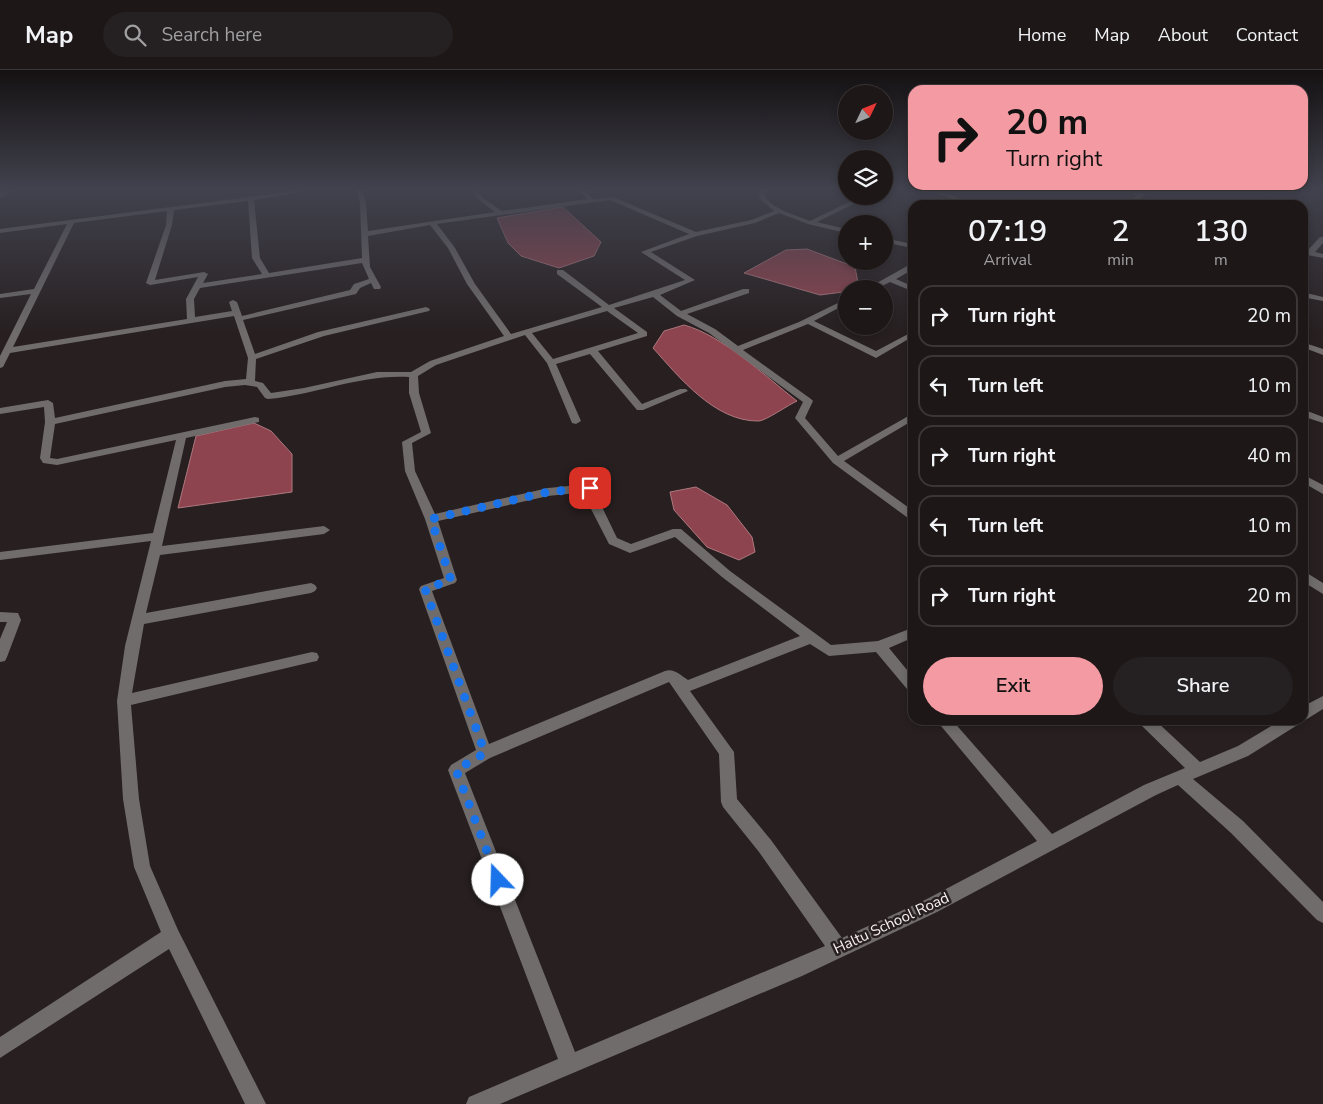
<!DOCTYPE html>
<meta charset="utf-8">
<style>
:root{--surface:#1d1718;--page:#252021;--text:#f1f3f6;--muted:#a09fa2;--line:#3b3637;--accent:#f49aa3}
body{margin:0;font-family:"Nunito Sans",sans-serif;background:var(--page);color:var(--text);height:100vh;display:flex;flex-direction:column;font-size:19px;white-space:nowrap}
*{box-sizing:border-box;margin:0}
p{font-size:16px;color:var(--muted)}
.icon{flex:none;width:28px;height:28px;fill:none;stroke:currentColor;stroke-width:2;stroke-linecap:round;stroke-linejoin:round}
.map{position:relative;flex:1;overflow:hidden}
.sheet{position:absolute;left:908px;top:130px;width:400px;height:525px;display:flex;flex-direction:column;background:var(--surface);border-radius:15px;box-shadow:0 2px 8px #0003,0 0 0 1px var(--line)}
.sheet>*{flex:none}
.top-card{position:absolute;left:908px;top:15px;width:400px;height:105px;border-radius:15px;box-shadow:0 2px 8px #0003,0 0 0 1px var(--line);background:#f49aa3;color:#111;overflow:hidden}
.needle{width:32px;rotate:47deg}
.controls{position:absolute;left:838px;top:15px;display:grid;gap:10px}
.controls a{display:grid;place-items:center;width:55px;height:55px;border-radius:50%;background:var(--surface);box-shadow:0 2px 8px #0003,0 0 0 1px var(--line);font-size:25px}
.pin{position:absolute;display:grid;place-items:center;width:42px;height:42px;color:#fff;margin:-21px;border-radius:10px;box-shadow:0 2px 8px #0006}
.me{position:absolute;width:55px;margin:-28px;rotate:339deg;stroke-linejoin:round;filter:drop-shadow(0 0 4px #0008)}
.turn{display:flex;align-items:center;gap:18px;height:105px;padding:0 15px;font-size:22px}
.turn .icon{width:65px;height:65px;stroke-width:2.5}
.turn b{display:block;font-size:35px;line-height:42px}
.eta{display:flex;justify-content:space-evenly;align-items:center;height:85px;text-align:center}
.eta b{font-size:30px;font-weight:600;line-height:35px}
.button{display:flex;gap:10px;margin-top:auto;padding:10px 15px}
.button a{flex:1;height:58px;border-radius:30px;background:var(--accent);color:#111;font-size:20px;font-weight:600;line-height:58px;text-align:center}
.button a+a{background:var(--page);color:var(--text)}
ul{padding:0;list-style:none}
li{display:flex;align-items:center;gap:15px;height:62px;margin:0 10px 8px;padding:0 5px;border:2px solid var(--line);border-radius:15px}
li div{flex:1}
li b{display:block;font-size:19px}
li em{font-style:normal}
header{display:flex;align-items:center;gap:30px;box-sizing:border-box;height:70px;padding:0 25px;background:var(--surface);border-bottom:1px solid var(--line)}
header strong{font-size:24px}
nav{display:flex;gap:28px;margin-inline-start:auto;font-size:18px}
.search{width:350px;height:45px;background:var(--page);display:flex;align-items:center;gap:12px;box-sizing:border-box;padding:0 18px;border-radius:28px;color:var(--muted);font-size:19px}
.map>svg:first-child{display:block}
.water{fill:#8e444e;stroke:#ae787f}
.lines{fill:none;stroke-linecap:round;stroke-linejoin:round}
.minor{fill:#706c6c;fill-rule:evenodd}
.route{stroke:#1a73e8;stroke-width:9;stroke-dasharray:0 16.2}
.labels{text-anchor:middle;dominant-baseline:central;stroke-width:5;stroke-linejoin:round;paint-order:stroke}
.near-street-label{font-size:15px;fill:#f7f1f2;stroke:#271f20}
</style>
<header>
<strong>Map</strong>
<div class="search"><svg class="icon" aria-label="search" viewBox="0 0 24 24"><circle cx="10" cy="10" r="6"/><path d="M15 15l6 6"/></svg>Search here</div>
<nav><a>Home</a><a>Map</a><a>About</a><a>Contact</a></nav>
</header>
<div class="map">
<svg width="1323" height="1034" viewBox="0 0 1323 1034">
<rect width="100%" height="100%" fill="#271f20"/>
<path class="water" d="M 563,137 L 601,172 L 594,186 L 559,198 L 521,186 L 508,173 L 497,148 Z
M 807,179 L 855,197 L 858,213 L 843,222 L 820,225 L 744,203 L 786,180 Z
M 684,255 C 722,265 765,306 797,331 C 788,335 767,350 759,351 C 715,352 679,307 653,278 L 664,261 Z
M 254,353 L 271,361 L 292,384 L 292,422 L 178,438 L 196,366 Z
M 696,417 L 727,435 L 752,467 L 755,482 L 739,490 L 707,477 L 674,440 L 670,422 Z"/>
<g class="lines">
<path class="minor" d="M 8,119 L 16,119 L 0,128 L 0,123 Z
M 295,119 L 301,119 L 302,122 L 254,130 L 260,188 L 269,203 L 362,188 L 360,133 L 356,119 L 362,119 L 366,133 L 368,161 L 495,142 L 479,130 L 470,119 L 476,119 L 483,128 L 502,141 L 587,129 L 577,119 L 584,119 L 593,129 L 613,127 L 696,162 L 751,150 L 774,141 L 761,130 L 758,123 L 765,119 L 773,119 L 764,124 C 770,139 796,145 810,151 L 861,126 L 870,126 L 817,152 L 846,159 L 846,163 L 808,154 L 779,143 L 755,153 L 697,166 L 651,182 L 695,210 L 660,225 L 681,241 L 743,219 L 749,219 L 749,223 L 687,244 L 715,259 L 738,276 L 799,252 L 846,229 L 846,234 L 814,251 L 876,281 L 912,262 L 912,267 L 876,288 L 808,254 L 743,280 L 811,329 L 813,331 L 805,348 L 838,386 L 912,344 L 912,351 L 844,391 L 912,440 L 912,449 L 908,448 L 833,393 L 795,348 L 803,332 L 709,263 L 677,246 L 653,227 L 614,238 L 647,262 L 647,266 L 598,281 L 642,334 L 680,319 L 686,319 L 688,321 L 643,340 L 637,340 L 590,284 L 556,294 L 581,351 L 576,354 L 572,353 L 547,293 L 525,265 L 436,295 L 418,306 L 419,323 L 431,363 L 412,373 L 415,401 L 435,444 L 548,418 L 590,414 L 595,418 L 603,439 L 617,468 L 631,474 L 673,459 L 681,459 L 730,501 L 831,575 L 878,571 L 912,558 L 912,568 L 889,578 L 912,606 L 912,621 L 907,619 L 876,582 L 829,586 L 810,574 L 690,621 L 734,682 L 737,729 L 771,770 L 842,868 L 925,830 L 1037,771 L 936,650 L 952,650 L 1052,764 L 1144,715 L 1185,698 L 1140,654 L 1138,650 L 1155,650 L 1200,692 L 1238,676 L 1281,650 L 1302,650 L 1302,637 L 1323,626 L 1323,639 L 1307,649 L 1301,651 L 1299,654 L 1248,686 L 1193,709 L 1243,751 L 1323,832 L 1323,853 L 1317,850 L 1231,763 L 1178,715 L 1156,725 L 937,842 L 802,906 L 500,1034 L 466,1034 L 469,1027 L 558,989 L 448,700 L 451,695 L 476,680 L 419,519 L 421,516 L 444,508 L 425,449 L 405,401 L 402,372 L 421,362 L 409,323 L 409,307 C 361,304 315,325 268,329 L 265,328 L 257,317 L 245,315 L 225,317 L 55,354 L 50,388 L 57,389 L 255,347 L 259,348 L 259,352 L 186,368 L 162,476 L 324,456 L 330,460 L 324,464 L 160,485 L 146,543 L 311,513 L 315,515 L 317,518 L 315,521 L 311,523 L 144,554 L 132,623 L 312,582 L 317,583 L 319,587 L 317,591 L 312,592 L 131,635 L 139,729 L 150,796 L 178,860 L 266,1034 L 245,1034 L 169,879 L 0,988 L 0,967 L 161,862 L 134,797 L 123,729 L 117,631 L 125,576 L 151,471 L 0,490 L 0,482 L 153,463 L 176,370 L 57,395 L 43,393 L 40,388 L 45,352 L 44,337 L 0,344 L 0,338 L 48,330 L 53,333 L 55,348 L 225,311 L 246,309 L 248,288 L 234,246 L 10,283 L 3,297 L 0,298 L 0,286 L 31,224 L 0,228 L 0,224 L 34,219 L 67,154 L 0,163 L 0,159 L 295,121 ZM 610,130 L 689,164 L 641,182 L 685,210 L 609,235 L 563,200 L 557,200 L 557,204 L 602,237 L 511,264 L 475,214 L 455,178 L 437,154 ZM 248,131 L 252,188 L 262,204 L 203,213 L 208,204 L 204,202 L 155,210 L 172,155 L 174,140 ZM 167,141 L 166,155 L 146,213 L 150,215 L 198,207 L 186,229 L 187,249 L 13,277 L 74,153 ZM 430,155 L 448,178 L 467,214 L 504,266 L 430,291 L 411,302 L 377,302 L 304,318 L 271,323 L 263,313 L 255,311 L 256,289 L 324,266 L 429,241 L 430,239 L 426,237 L 318,262 L 255,284 L 243,250 L 356,224 L 360,218 L 371,213 L 374,219 L 380,219 L 381,217 L 370,197 L 368,166 ZM 362,193 L 369,209 L 354,214 L 350,220 L 242,246 L 237,232 L 233,230 L 229,232 L 232,241 L 195,247 L 194,229 L 200,218 ZM 607,241 L 638,263 L 553,289 L 532,263 ZM 586,422 L 591,439 L 609,474 L 630,483 L 675,467 L 722,507 L 800,566 L 688,610 C 680,605 674,598 665,601 L 489,674 L 432,521 L 455,513 L 457,510 L 438,451 L 548,426 ZM 669,612 L 719,684 L 721,732 L 723,737 L 759,782 L 825,876 L 575,982 L 465,703 L 490,688 Z
M 926,119 L 935,119 L 977,135 L 968,135 Z
M 1118,119 L 1129,119 L 1145,124 L 1134,135 L 1127,135 L 1137,125 Z
M 1320,167 L 1323,167 L 1323,173 L 1315,182 L 1323,184 L 1323,188 L 1307,185 L 1307,181 Z
M 884,168 L 912,174 L 912,178 L 884,172 Z
M 909,195 L 912,195 L 912,200 L 896,209 L 912,216 L 912,221 L 890,212 L 876,219 L 866,219 Z
M 1302,222 L 1323,227 L 1323,231 L 1302,227 Z
M 1302,272 L 1323,279 L 1323,285 L 1302,277 Z
M 1302,339 L 1323,347 L 1323,353 L 1302,346 Z
M 1302,404 L 1323,415 L 1323,424 L 1302,412 Z
M 1302,500 L 1323,513 L 1323,524 L 1302,511 Z
M 0,542 L 18,543 L 21,550 L 7,587 L 5,591 L 0,592 L 0,569 L 7,552 L 0,552 Z"/>
</g>
<linearGradient id="sky" x2="0" y2="1"><stop stop-color="#151112"/><stop offset="0.45" stop-color="#41424e"/><stop offset="1" stop-color="#41424e" stop-opacity="0"/></linearGradient>
<rect width="1323" height="264" fill="url(#sky)"/>
<g class="lines">
<path class="route" d="M 498,810 L 456,700 L 485,683 L 425,519 L 451,510 L 431,449 L 548,422 L 590,418"/>
</g>
<g class="labels">
<g class="near-street-label">
<text transform="translate(891 853) rotate(-25)">Haltu School Road</text>
</g>
</g>
</svg>
<div class="controls">
<a><svg class="needle" viewBox="-14 -14 28 28"><path d="M0-13l5 13h-10z" fill="#e53935"/><path d="M0 13l5-13h-10z" fill="#a09fa2"/></svg></a>
<a><svg class="icon" aria-label="layers" viewBox="0 0 24 24"><path d="M12 4l9 5-9 5-9-5zM3 14l9 5 9-5"/></svg></a>
<a>+</a>
<a>−</a>
</div>
<div class="pin" style="left:590px;top:418px;background:#d93025"><svg class="icon" aria-label="arrive" viewBox="0 0 24 24"><path d="M6 21V4h12l-3 4 3 4H6"/></svg></div>
<svg class="me" style="left:498px;top:810px" viewBox="-20 -20 40 40"><circle r="19" fill="#fff"/><path d="M0-13L10 11 0 6-10 11z" fill="#1a73e8"/></svg>
<div class="top-card">
<div class="turn"><svg class="icon" aria-label="right" viewBox="0 0 24 24"><path d="M7 20v-9h11M14 6l5 5-5 5"/></svg><div><b>20 m</b>Turn right</div></div>
</div>
<section class="sheet">
<div class="eta">
<div><b>07:19</b><p>Arrival</p></div>
<div><b>2</b><p>min</p></div>
<div><b>130</b><p>m</p></div>
</div>
<ul>
<li><svg class="icon" aria-label="right" viewBox="0 0 24 24"><path d="M7 20v-9h11M14 6l5 5-5 5"/></svg><div><b>Turn right</b></div><em>20 m</em></li>
<li><svg class="icon" aria-label="left" viewBox="0 0 24 24"><path d="M17 20v-9H6M10 6l-5 5 5 5"/></svg><div><b>Turn left</b></div><em>10 m</em></li>
<li><svg class="icon" aria-label="right" viewBox="0 0 24 24"><path d="M7 20v-9h11M14 6l5 5-5 5"/></svg><div><b>Turn right</b></div><em>40 m</em></li>
<li><svg class="icon" aria-label="left" viewBox="0 0 24 24"><path d="M17 20v-9H6M10 6l-5 5 5 5"/></svg><div><b>Turn left</b></div><em>10 m</em></li>
<li><svg class="icon" aria-label="right" viewBox="0 0 24 24"><path d="M7 20v-9h11M14 6l5 5-5 5"/></svg><div><b>Turn right</b></div><em>20 m</em></li>
</ul>
<div class="button"><a>Exit</a><a>Share</a></div>
</section>
</div>
